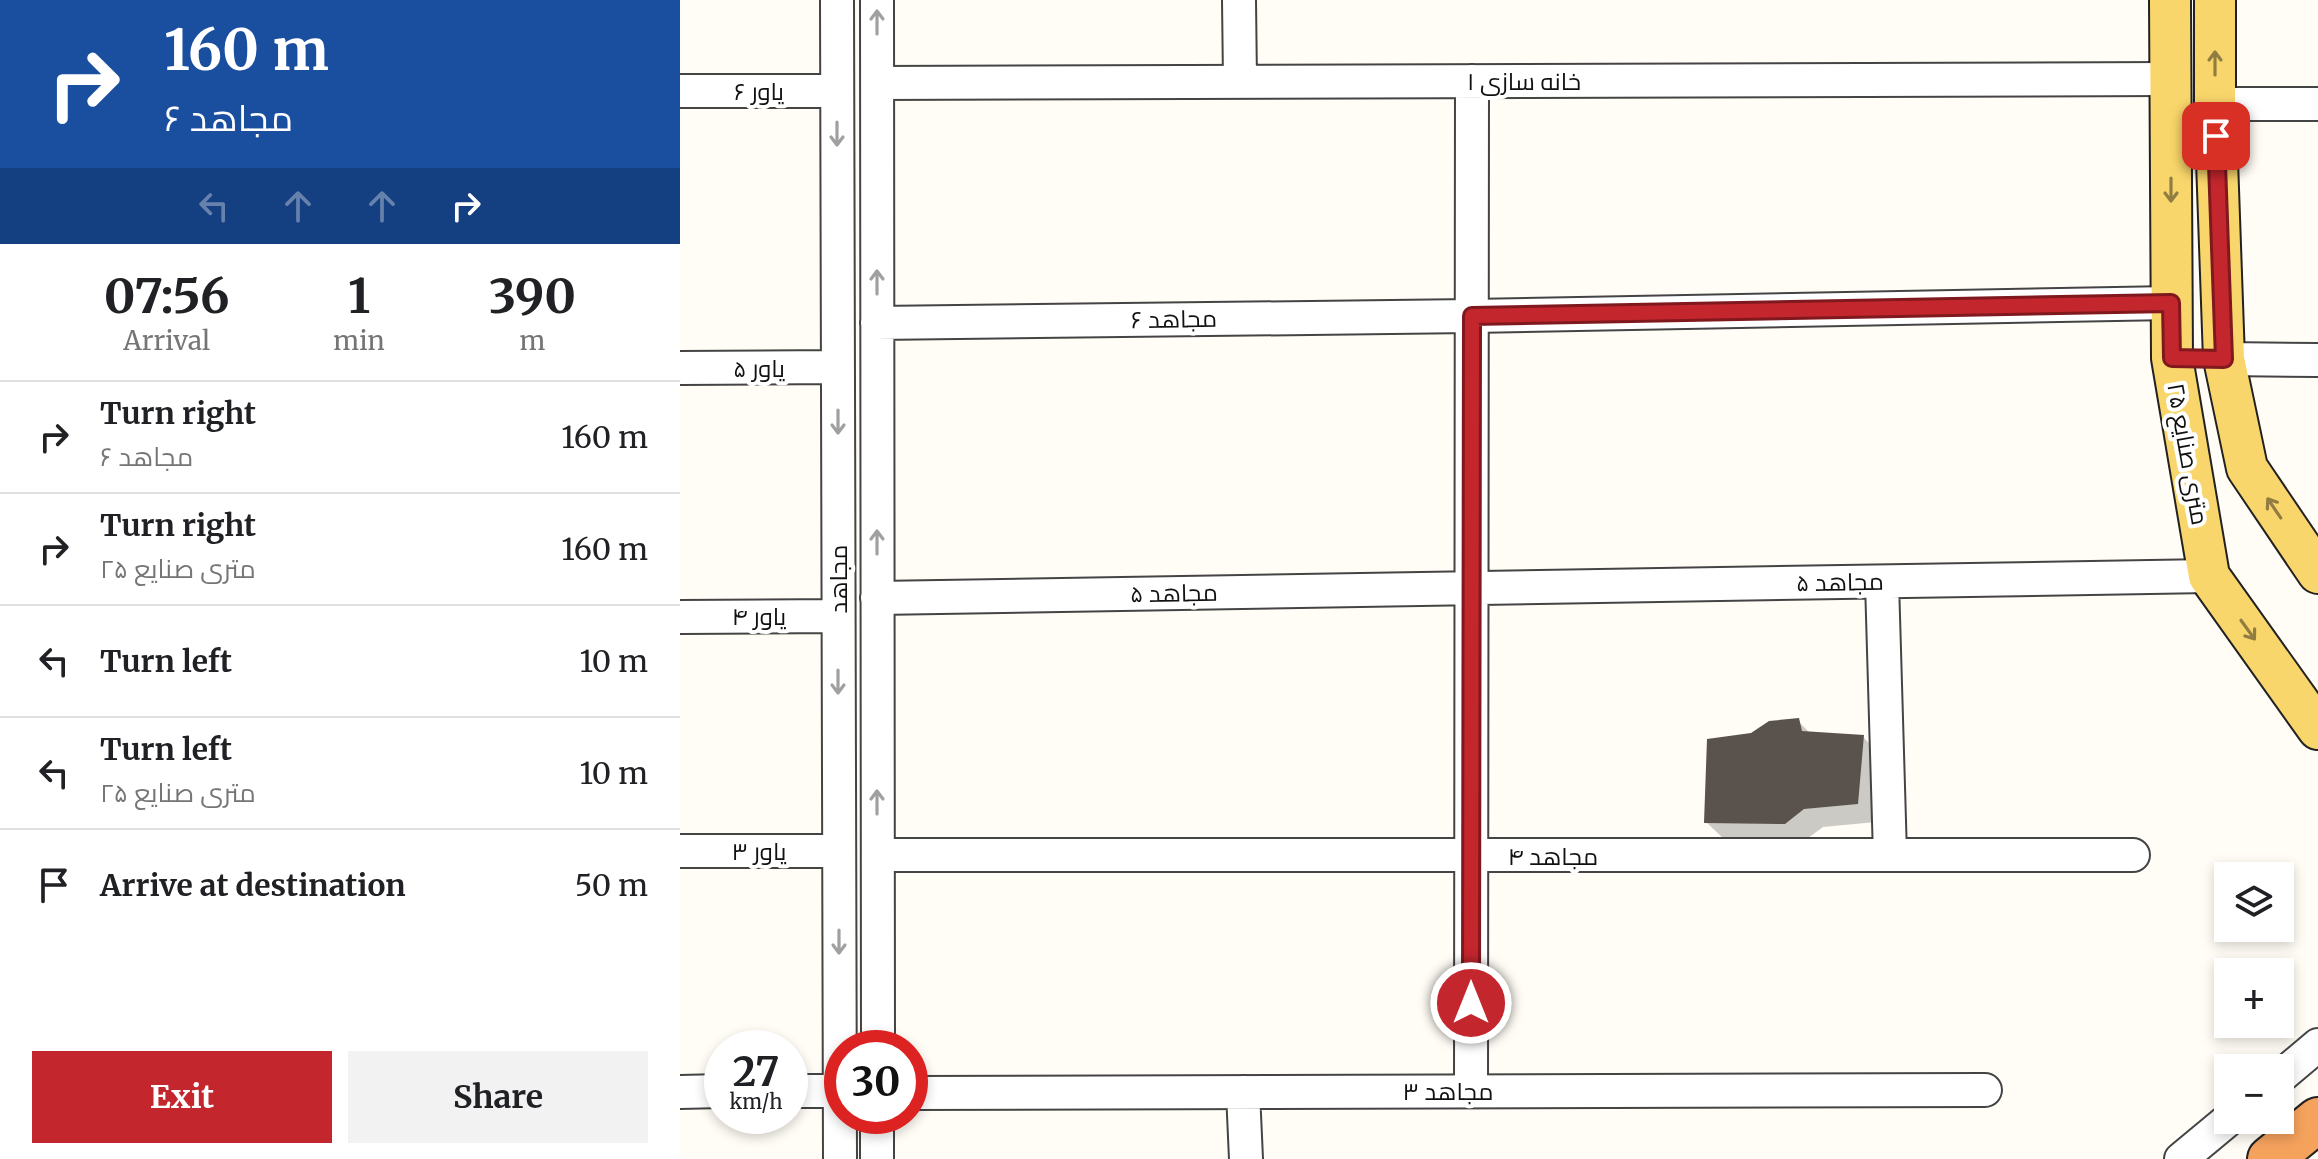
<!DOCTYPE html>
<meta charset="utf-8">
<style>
:root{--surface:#fff;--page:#f2f2f2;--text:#202124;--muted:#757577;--line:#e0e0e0;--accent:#c4262e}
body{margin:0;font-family:Merriweather,Cairo,serif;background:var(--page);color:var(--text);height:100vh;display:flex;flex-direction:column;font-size:30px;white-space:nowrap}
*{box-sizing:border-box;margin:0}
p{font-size:26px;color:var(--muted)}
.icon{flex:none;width:44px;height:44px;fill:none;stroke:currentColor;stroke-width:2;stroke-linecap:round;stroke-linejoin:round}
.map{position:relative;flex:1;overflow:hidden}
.panel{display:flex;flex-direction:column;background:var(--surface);width:680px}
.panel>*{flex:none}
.hud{background:#1a4fa0;color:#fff;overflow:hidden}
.buttons{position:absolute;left:1534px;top:862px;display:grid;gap:16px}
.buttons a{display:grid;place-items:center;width:80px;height:80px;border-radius:0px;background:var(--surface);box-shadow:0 4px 12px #0003;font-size:40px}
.speed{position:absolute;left:24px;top:1030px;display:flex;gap:16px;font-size:40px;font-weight:700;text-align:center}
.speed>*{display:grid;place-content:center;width:104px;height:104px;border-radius:50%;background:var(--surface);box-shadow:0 4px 12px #0003;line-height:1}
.speed small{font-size:20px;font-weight:400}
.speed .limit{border:12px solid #d22;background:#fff;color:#111}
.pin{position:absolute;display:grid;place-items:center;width:68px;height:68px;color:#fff;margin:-34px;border-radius:16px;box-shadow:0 4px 12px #0006}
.me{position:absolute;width:88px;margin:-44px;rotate:0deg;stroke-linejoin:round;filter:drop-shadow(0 0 6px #0008)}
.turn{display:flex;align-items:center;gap:28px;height:168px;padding:0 32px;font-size:36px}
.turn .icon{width:104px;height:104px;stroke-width:2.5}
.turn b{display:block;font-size:56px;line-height:68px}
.lanes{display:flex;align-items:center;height:76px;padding:0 32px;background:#0003;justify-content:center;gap:40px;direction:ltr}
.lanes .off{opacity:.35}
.eta{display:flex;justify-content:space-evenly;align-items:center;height:136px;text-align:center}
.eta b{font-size:48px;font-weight:700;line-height:56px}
.action{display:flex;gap:16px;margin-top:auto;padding:16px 32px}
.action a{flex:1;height:92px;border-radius:0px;background:var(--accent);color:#fff;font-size:32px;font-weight:700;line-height:92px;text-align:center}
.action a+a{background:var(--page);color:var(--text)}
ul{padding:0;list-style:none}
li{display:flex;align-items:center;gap:24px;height:112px;padding:0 32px;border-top:2px solid var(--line)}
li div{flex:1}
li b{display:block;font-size:30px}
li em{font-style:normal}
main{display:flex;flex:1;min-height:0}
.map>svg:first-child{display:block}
.shadow{fill:#0003}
.building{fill:#5a524d}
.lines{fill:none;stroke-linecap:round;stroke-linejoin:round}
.minor-casing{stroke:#444;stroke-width:36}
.major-casing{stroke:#222;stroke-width:44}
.highway-casing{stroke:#222;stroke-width:48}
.minor{stroke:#fff;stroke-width:32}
.major{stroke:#f9d66b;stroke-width:40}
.highway{stroke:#f5a25d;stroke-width:44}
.oneway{stroke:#a0a0a0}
.oneway2{stroke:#917d42}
.route-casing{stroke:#7f191e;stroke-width:20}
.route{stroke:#c4262e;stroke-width:14}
.labels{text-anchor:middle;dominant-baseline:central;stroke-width:8;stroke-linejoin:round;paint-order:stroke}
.street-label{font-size:24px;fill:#111;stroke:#fff}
</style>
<main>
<section class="panel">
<div class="hud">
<div class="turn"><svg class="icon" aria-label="right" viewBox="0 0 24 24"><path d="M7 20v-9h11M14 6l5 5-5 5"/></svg><div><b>160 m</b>۶ مجاهد</div></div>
<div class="lanes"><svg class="icon off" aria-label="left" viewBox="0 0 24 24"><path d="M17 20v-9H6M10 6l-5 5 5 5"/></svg><svg class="icon off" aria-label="ahead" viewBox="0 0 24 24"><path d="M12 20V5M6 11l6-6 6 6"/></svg><svg class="icon off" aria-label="ahead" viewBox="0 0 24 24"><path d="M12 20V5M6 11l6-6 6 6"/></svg><svg class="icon" aria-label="right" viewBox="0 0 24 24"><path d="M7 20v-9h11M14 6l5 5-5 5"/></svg></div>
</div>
<div class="eta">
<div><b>07:56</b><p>Arrival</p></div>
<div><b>1</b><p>min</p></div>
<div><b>390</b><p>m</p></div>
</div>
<ul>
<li><svg class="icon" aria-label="right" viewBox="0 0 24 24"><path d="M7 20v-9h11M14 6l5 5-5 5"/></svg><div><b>Turn right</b><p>۶ مجاهد</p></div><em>160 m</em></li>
<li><svg class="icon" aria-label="right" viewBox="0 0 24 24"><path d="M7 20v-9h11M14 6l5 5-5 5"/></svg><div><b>Turn right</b><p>۲۵ متری صنایع</p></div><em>160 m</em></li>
<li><svg class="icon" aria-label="left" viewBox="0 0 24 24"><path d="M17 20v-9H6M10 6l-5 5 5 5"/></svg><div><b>Turn left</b></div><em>10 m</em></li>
<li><svg class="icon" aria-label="left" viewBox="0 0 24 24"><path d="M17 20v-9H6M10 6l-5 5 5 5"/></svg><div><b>Turn left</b><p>۲۵ متری صنایع</p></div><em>10 m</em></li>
<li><svg class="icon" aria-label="arrive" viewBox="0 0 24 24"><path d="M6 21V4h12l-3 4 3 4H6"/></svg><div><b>Arrive at destination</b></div><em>50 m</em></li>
</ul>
<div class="action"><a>Exit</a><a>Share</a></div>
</section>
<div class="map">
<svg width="1638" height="1159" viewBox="0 0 1638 1159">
<rect width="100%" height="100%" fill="#fffdf5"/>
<path class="shadow" d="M 1118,721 L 1131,734 L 1183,737 L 1202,756 L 1196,822 L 1143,827 L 1124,841 L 1045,840 L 1026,822 L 1072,735 Z"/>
<path class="building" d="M 1119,718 L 1122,731 L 1184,735 L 1178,804 L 1124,809 L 1105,824 L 1024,823 L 1027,739 L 1071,733 L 1089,721 Z"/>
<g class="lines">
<g class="minor-casing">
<path id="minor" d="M 157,0 L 160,1159
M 197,0 L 198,1048
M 559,0 L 560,81
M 197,83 L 1490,79
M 0,91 L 157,91
M 1535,104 L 1638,104
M 197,323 L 792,316 L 1491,303
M 1544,359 L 1638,360
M 0,368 L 157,367
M 1202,582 L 1210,855
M 197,598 L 1529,576
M 0,617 L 158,616
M 0,851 L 159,851
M 198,855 L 1453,855
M 1600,1077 L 1638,1045
M 110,1091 L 160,1091
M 791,1091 L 792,81
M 0,1092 L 42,1091
M 563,1092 L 566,1159
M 230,1093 L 1305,1090
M 197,1116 L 197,1159
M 1501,1159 L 1548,1120"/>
</g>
<g class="major-casing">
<path id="major" d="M 1490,0 L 1492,358 L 1529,576 L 1638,729
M 1535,0 L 1535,104 L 1544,359 L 1567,468 L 1638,573"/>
</g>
<g class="highway-casing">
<path id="highway" d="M 1590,1159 L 1638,1120"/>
</g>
<use href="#minor" class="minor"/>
<use href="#major" class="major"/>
<use href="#highway" class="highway"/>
</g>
<defs><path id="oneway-shaft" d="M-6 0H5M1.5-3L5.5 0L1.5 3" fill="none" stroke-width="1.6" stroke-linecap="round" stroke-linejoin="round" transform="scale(2)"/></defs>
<g class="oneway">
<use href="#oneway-shaft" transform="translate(197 22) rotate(-90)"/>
<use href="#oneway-shaft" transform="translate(157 134) rotate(90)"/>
<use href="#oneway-shaft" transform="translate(197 282) rotate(-90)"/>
<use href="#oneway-shaft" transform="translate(158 422) rotate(90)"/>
<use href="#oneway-shaft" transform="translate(197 542) rotate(-90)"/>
<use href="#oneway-shaft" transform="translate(158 682) rotate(90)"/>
<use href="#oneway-shaft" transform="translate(197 802) rotate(-90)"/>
<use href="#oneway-shaft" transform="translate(159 942) rotate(90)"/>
</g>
<g class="oneway2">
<use href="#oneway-shaft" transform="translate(1535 63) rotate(-90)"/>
<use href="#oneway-shaft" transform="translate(1491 190) rotate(90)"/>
<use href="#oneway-shaft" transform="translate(1594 508) rotate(-124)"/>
<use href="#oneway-shaft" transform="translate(1568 630) rotate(54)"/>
</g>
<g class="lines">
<g class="route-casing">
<path id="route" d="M 791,1003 L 792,316 L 1491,303 L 1492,358 L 1544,359 L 1536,136"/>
</g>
<use href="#route" class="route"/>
</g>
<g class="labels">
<g class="street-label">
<text x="844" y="81">خانه سازی ۱</text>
<text x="79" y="91">یاور ۶</text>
<text transform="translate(494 319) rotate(-1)">مجاهد ۶</text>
<text x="79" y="368">یاور ۵</text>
<text transform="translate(1508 454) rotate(80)">۲۵ متری صنایع</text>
<text transform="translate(158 579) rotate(-90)">مجاهد</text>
<text transform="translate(1160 582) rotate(-1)">۵ مجاهد</text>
<text transform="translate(494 593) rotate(-1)">مجاهد ۵</text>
<text x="79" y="616">یاور ۴</text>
<text x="79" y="851">یاور ۳</text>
<text x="873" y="856">مجاهد ۴</text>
<text x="768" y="1091">مجاهد ۳</text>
</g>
</g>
</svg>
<div class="buttons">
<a><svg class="icon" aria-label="layers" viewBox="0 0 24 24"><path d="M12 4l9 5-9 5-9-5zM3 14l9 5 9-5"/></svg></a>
<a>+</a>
<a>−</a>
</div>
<div class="speed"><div>27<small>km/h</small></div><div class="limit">30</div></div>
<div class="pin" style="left:1536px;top:136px;background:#d93025"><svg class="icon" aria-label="arrive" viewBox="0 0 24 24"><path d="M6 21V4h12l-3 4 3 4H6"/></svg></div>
<svg class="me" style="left:791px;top:1003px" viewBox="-20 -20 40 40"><circle r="17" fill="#c4262e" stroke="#fff" stroke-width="3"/><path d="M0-11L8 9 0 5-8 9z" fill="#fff"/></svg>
</div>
</main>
